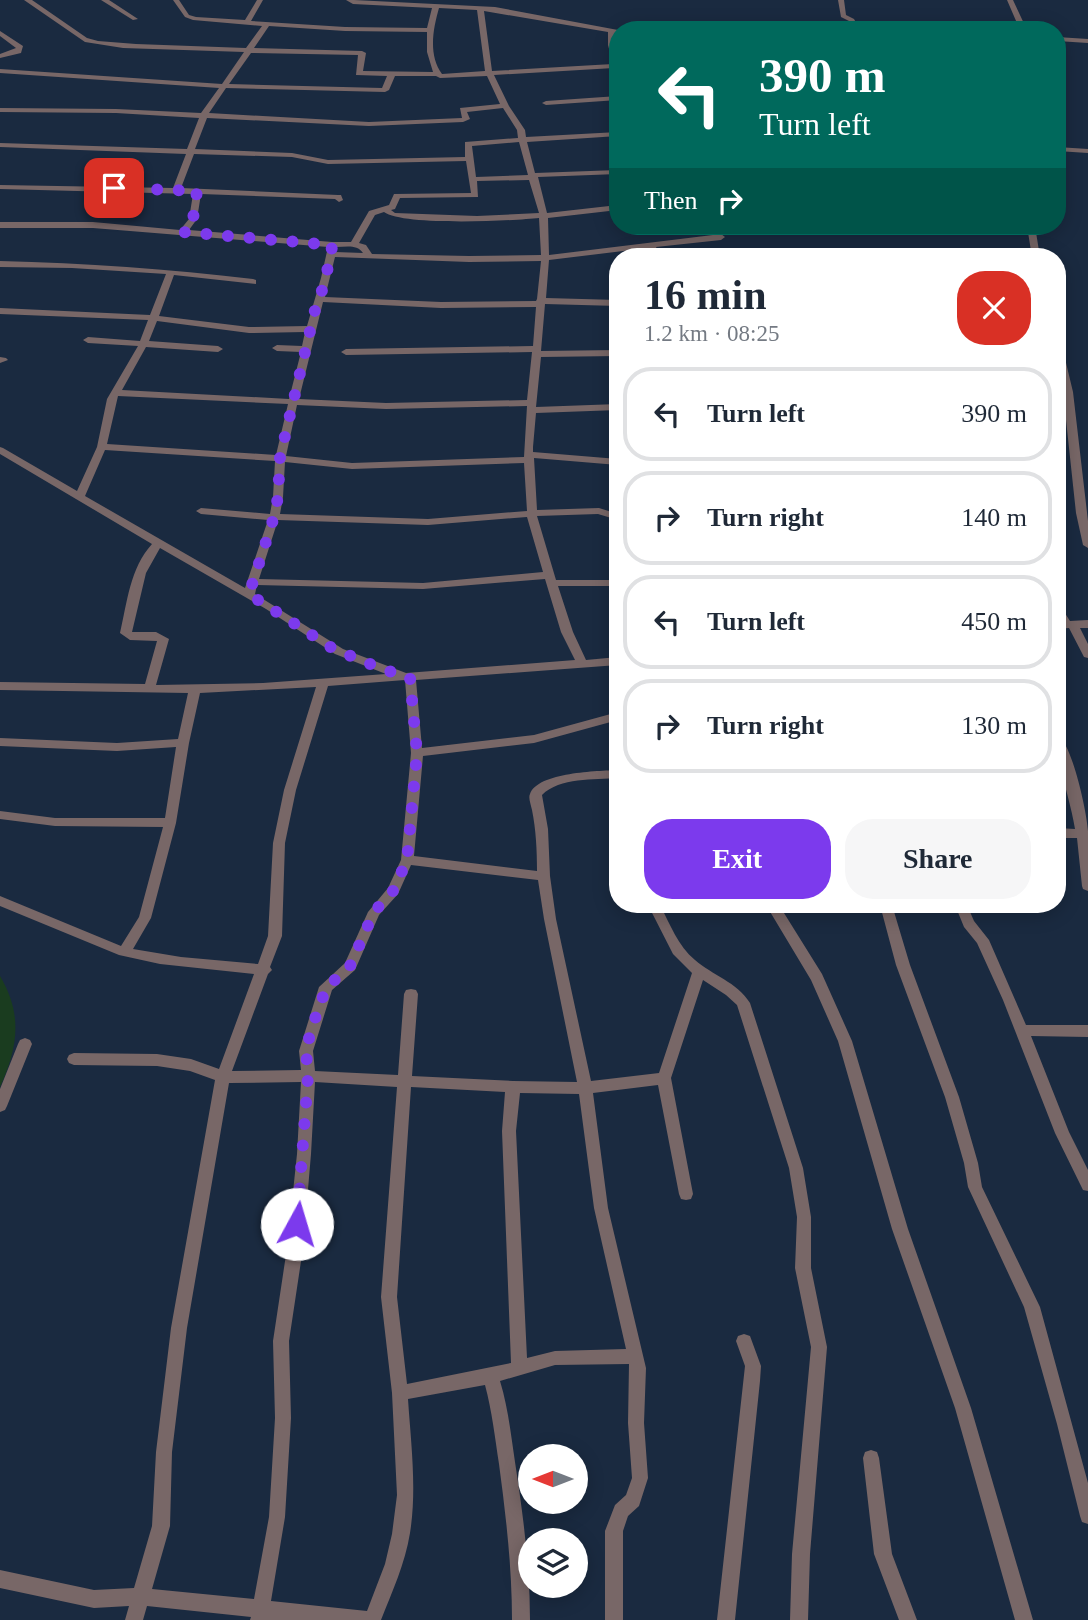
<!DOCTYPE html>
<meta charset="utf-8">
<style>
:root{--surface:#fff;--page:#f6f6f7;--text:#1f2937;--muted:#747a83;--line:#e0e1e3;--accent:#7c3aed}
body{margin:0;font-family:"Times New Roman",serif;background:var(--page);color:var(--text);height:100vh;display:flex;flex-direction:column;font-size:26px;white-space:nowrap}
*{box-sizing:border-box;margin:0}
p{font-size:23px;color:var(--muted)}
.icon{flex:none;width:38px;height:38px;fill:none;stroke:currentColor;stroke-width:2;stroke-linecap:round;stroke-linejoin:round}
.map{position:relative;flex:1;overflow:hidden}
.details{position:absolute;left:609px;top:248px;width:457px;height:665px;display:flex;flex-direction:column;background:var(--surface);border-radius:28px;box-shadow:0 4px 18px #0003}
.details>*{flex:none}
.top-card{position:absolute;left:609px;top:21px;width:457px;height:214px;border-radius:28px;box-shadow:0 4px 18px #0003;background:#00695c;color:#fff;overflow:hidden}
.needle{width:46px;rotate:270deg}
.fabs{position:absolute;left:518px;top:1444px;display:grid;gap:14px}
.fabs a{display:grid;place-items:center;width:70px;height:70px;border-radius:50%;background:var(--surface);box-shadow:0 4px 18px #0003;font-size:35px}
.pin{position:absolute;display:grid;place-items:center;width:60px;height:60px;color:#fff;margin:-30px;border-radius:14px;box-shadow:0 4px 10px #0006}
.me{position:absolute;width:77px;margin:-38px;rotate:6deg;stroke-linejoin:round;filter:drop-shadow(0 0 5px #0008)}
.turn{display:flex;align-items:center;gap:24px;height:147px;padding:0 35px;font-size:32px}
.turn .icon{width:91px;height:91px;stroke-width:2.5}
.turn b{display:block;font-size:49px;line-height:60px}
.then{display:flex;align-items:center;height:66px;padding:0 35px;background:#0003;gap:14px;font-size:26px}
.round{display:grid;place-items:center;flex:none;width:74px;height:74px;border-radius:28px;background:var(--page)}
.overview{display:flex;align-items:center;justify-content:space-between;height:119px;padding:0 35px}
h1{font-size:42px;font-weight:600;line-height:52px}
.button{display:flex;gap:14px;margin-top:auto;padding:14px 35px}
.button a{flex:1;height:80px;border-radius:28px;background:var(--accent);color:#fff;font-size:28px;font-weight:600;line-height:80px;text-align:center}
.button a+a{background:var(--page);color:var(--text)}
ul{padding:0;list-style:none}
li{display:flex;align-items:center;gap:21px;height:94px;margin:0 14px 10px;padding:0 21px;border:4px solid var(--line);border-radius:28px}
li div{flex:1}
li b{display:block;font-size:26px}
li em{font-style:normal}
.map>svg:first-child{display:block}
.green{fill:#1a3c1f}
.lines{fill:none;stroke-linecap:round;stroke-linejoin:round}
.street{fill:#786767;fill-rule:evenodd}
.route{stroke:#7c3aed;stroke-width:12;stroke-dasharray:0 21.6}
</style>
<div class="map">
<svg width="1088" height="1620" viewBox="0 0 1088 1620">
<rect width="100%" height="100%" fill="#1a2a40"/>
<path class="green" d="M 0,976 C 23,1015 18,1047 0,1087 Z"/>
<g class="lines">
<path class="street" d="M 24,0 L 32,0 L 87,38 L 98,41 L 136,44 L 246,48 L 262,26 L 193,20 L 185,17 L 173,0 L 179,0 L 189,15 L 196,17 L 245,20 L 257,0 L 263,0 L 251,21 L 345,27 L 427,28 L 432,8 L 353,4 L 346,0 L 354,0 L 495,7 L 618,30 L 618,34 L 616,34 L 618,71 L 614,68 L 494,75 L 509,106 L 525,130 L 526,137 L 618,132 L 618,136 L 527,142 L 535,173 L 618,170 L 618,174 L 538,177 L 547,213 L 618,205 L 618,210 L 548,218 L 549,255 L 721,234 L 725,237 L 721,240 L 656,247 L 661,257 L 653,257 L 648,248 L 549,260 L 546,298 L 618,300 L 618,306 L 545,304 L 541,351 L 618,350 L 618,356 L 541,357 L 536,407 L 618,404 L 618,410 L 536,413 L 533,447 L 533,452 L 618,459 L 618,465 L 534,458 L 537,510 L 599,508 L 618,514 L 618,520 L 598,514 L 537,516 L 556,580 L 618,580 L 618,586 L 558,586 L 573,632 L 586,660 L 618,657 L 618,665 L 416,680 L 422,748 L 534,735 L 618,712 L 618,720 L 534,743 L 423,756 L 414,856 L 537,871 C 537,850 536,830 532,810 C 531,805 528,798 530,794 C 538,772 598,771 618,770 L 618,778 C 594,780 560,777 542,795 L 548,829 L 550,876 L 556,919 L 591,1081 L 659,1073 L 692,973 L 673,954 L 648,905 L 660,905 C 670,924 678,946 695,960 C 712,975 737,982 750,1003 L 803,1168 L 811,1217 L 811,1268 L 827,1347 L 810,1554 L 808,1620 L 790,1620 L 792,1554 L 811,1347 L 795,1268 L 797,1217 L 789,1168 L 737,1005 L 726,995 L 703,980 L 671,1078 L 693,1194 L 691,1199 L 686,1200 L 681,1199 L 679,1194 L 658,1085 L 593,1093 L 608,1208 L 646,1368 L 644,1423 L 648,1478 L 639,1506 L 628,1516 L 623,1531 L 623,1620 L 605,1620 L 605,1531 L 615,1505 L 626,1495 L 632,1478 L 628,1423 L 629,1364 L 555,1365 L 500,1381 C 508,1407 511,1435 515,1462 C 523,1514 530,1567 530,1620 L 512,1620 C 512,1568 506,1516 499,1464 C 495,1438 492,1411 485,1385 L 408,1399 C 411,1444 417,1489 410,1533 C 405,1564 392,1592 381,1620 L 250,1620 L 251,1617 L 147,1606 L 143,1620 L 125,1620 L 129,1606 L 94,1608 L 0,1588 L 0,1570 L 94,1590 L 134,1588 L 152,1526 L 156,1452 L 171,1328 L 215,1080 L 190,1071 L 157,1066 L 74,1065 L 69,1063 L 67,1059 L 69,1055 L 74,1053 L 157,1054 L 191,1059 L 219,1069 L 254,974 L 160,964 L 119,955 L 0,906 L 0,896 L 121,946 L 139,917 L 163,827 L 55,826 L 0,819 L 0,811 L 55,818 L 165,818 L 176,747 L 117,751 L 0,746 L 0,738 L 117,743 L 178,739 L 188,693 L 0,690 L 0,682 L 145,684 L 157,641 L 130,640 L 120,633 C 127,603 130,568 152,544 L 0,454 L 0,447 L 3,448 L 77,491 L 97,447 L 107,399 L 138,346 L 88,343 L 83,340 L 88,337 L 140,341 L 148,320 L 0,314 L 0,308 L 150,315 L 166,274 L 72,268 L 0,267 L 0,261 C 85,263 169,269 253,279 L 256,280 L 256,284 L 174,275 L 159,316 L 249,327 L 307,326 L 321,278 L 328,247 L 93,228 L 0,228 L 0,222 L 93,222 L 180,230 L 189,219 L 193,194 L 0,189 L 0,185 L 173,188 L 186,154 L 0,147 L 0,143 L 187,149 L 199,118 L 116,113 L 0,112 L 0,108 L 116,109 L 201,113 L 219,88 L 0,73 L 0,69 L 222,84 L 244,52 L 123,48 L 85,42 ZM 439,8 L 477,10 L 485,71 L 442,74 C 428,55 433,29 439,8 ZM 484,11 L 608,32 L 608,45 L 613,64 L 492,71 ZM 269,26 L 345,31 L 427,32 L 427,52 L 433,72 L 363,71 L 366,53 L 362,51 L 254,48 ZM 251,53 L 358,55 L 356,75 L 387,76 L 382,88 L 229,84 ZM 395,76 L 436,76 L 440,78 L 487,76 L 500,104 L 460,108 L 462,118 L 369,122 L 209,113 L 226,88 L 385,92 L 389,90 ZM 503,108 L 517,130 L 518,138 L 465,142 L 465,157 L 328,160 L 292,153 L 195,149 L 207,118 L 369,126 L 463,122 L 470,119 L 467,112 ZM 519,142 L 528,175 L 476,177 L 472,146 ZM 194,154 L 292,157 L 328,164 L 466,161 L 471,193 L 394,194 L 389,205 L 369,211 L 351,242 L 332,242 L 189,230 L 197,219 L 201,194 L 335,199 L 339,202 L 343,200 L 341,195 L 338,195 L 181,188 ZM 529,180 L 539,213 L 477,216 L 395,213 L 391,210 L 395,209 L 400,198 L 478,197 L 477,181 ZM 384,212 C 403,226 511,221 539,218 L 541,255 L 469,256 L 372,254 L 366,245 L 359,243 L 375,215 ZM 336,247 C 346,247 357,244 363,253 L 335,252 ZM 335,257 L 469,262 L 541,261 L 537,299 L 536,301 L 441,302 L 325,297 ZM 323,302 L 441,308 L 536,307 L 533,346 L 346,349 L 341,352 L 346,355 L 532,352 L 527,400 L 386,403 L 299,399 ZM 157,321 L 249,333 L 305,332 L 302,346 L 277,345 L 272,348 L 277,351 L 301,352 L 289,399 L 122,390 L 146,347 L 218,352 L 223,349 L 218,346 L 149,341 ZM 118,396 L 288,404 L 276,455 L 107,444 ZM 297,405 L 386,409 L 527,406 L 524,457 L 352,463 L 286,456 ZM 105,450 L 275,461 L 273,497 L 270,514 L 201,508 L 196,511 L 201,514 L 268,520 L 245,588 L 85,496 ZM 285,462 L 352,469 L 524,463 L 527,511 L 428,519 L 280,514 L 283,497 ZM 527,517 L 543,572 L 423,583 L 259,579 L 278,520 L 428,525 ZM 160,548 L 266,609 L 335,654 L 386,674 L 263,683 L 156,685 L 169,639 L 156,632 L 132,632 L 146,573 ZM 545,579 L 561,632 L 575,660 L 406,673 L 343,649 L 255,594 L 257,585 L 423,589 ZM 405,680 L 411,753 L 401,860 L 388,888 L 368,912 L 345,963 L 319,987 L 299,1051 L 301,1070 L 232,1071 L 268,974 L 272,970 L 270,967 L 282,936 L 285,843 L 296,790 L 328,686 ZM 316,687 L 284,790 L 273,843 L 268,936 L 258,964 L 181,957 L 133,949 L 151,918 L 176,823 L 189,743 L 200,693 ZM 411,865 L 538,880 L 544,919 L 577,1082 L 513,1081 L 412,1076 L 418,994 L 416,990 L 411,989 L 406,990 L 404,994 L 398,1075 L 315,1071 L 313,1051 L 332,990 L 355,970 L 379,915 L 398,894 ZM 301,1082 L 297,1154 L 287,1248 L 273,1341 L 275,1418 L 269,1517 L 254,1599 L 152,1589 L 170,1526 L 172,1452 L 187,1328 L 229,1083 ZM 315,1082 L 397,1087 L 381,1297 L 392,1393 L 397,1495 L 392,1534 L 385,1564 L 367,1611 L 271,1601 L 285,1517 L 291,1418 L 289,1341 L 303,1248 L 311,1154 ZM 411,1087 L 505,1092 L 502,1131 L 511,1363 L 407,1384 L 397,1297 ZM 520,1093 L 579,1094 L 594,1208 L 626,1349 L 555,1351 L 527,1358 L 516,1131 Z
M 101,0 L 109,0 L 138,19 L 133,20 Z
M 838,0 L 844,0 L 846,15 L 854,19 L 860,30 L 853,30 L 849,21 L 841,17 Z
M 1007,0 L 1013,0 L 1027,30 L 1020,30 Z
M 0,31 L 23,46 L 21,53 L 0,58 L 0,54 L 16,48 L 0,36 Z
M 1057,37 L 1088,39 L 1088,43 L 1057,41 Z
M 618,96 L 618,100 L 546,105 L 542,103 L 546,101 Z
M 1057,147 L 1088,149 L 1088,153 L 1057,151 Z
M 1027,226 L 1035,226 L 1040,257 L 1032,257 Z
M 1057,343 L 1062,346 L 1073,392 L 1088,521 L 1088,548 L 1083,545 L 1076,513 L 1063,392 L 1057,365 Z
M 0,357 L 6,358 L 8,360 L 0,363 Z
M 1057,606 L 1061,607 L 1070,621 L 1088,620 L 1088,628 L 1080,628 L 1088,644 L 1088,658 L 1084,657 L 1069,628 L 1057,629 L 1057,621 L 1059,621 Z
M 1057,735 C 1072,742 1087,813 1088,831 C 1088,851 1088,871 1088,891 L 1083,889 L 1082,886 L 1077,838 L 1057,838 L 1057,828 L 1075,829 C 1070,798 1057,766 1057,735 Z
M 766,905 L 779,905 L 822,974 L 852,1041 L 908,1229 L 971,1408 L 1033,1620 L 1015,1620 L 955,1408 L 892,1229 L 838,1041 L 811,980 Z
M 880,905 L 892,905 L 910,965 L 959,1097 L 978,1163 L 982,1187 L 1040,1307 L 1088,1483 L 1088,1524 L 1082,1522 L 1080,1516 L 1057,1424 L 1024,1307 L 968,1187 L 964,1163 L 945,1097 L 896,965 Z
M 955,905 L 967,905 L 974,921 L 989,940 L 1026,1025 L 1088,1025 L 1088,1037 L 1031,1036 L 1069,1132 L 1088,1170 L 1088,1191 L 1083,1190 L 1055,1133 L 1003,1000 L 977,943 L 964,927 Z
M 25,1038 L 30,1040 L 32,1044 L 7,1106 L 5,1110 L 0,1112 L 0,1089 L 18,1044 L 20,1040 Z
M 744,1334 L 750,1336 L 761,1366 L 760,1381 L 735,1620 L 717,1620 L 745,1366 L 736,1341 L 738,1336 Z
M 871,1450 L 877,1452 L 879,1458 L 892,1554 L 917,1620 L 899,1620 L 874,1554 L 863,1458 L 865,1452 Z"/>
</g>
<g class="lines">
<path class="route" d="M 114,188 L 197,191 L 193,219 L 183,232 L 332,245 C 332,254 320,302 315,310 L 280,457 L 278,497 L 274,517 L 249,594 L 332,648 L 377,667 L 410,678 L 417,753 L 407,860 L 393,891 L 374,912 L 350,966 L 326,988 L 311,1030 L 306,1051 L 308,1076 L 297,1224"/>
</g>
</svg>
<div class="fabs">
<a><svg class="needle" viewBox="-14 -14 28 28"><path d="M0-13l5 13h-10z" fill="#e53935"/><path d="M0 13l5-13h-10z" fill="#747a83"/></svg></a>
<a><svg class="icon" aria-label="layers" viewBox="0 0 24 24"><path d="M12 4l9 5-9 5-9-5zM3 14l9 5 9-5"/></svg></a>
</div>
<div class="pin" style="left:114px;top:188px;background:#d93025"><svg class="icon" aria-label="arrive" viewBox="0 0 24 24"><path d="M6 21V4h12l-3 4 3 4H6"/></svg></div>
<svg class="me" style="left:297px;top:1224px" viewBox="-20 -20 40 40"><circle r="19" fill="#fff"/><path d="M0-13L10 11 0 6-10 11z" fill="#7c3aed"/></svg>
<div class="top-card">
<div class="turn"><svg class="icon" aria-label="left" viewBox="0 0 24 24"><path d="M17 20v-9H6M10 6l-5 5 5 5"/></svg><div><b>390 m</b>Turn left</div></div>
<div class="then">Then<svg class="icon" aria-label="right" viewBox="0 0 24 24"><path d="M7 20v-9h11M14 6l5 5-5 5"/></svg></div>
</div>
<section class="details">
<div class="overview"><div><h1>16 min</h1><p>1.2 km · 08:25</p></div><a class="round" style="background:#d93025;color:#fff"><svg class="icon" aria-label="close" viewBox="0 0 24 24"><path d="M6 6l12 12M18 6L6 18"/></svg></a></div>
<ul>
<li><svg class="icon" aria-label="left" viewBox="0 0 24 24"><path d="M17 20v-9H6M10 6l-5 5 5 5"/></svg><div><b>Turn left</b></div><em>390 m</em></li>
<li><svg class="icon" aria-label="right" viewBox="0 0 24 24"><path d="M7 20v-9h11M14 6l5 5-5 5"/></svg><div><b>Turn right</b></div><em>140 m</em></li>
<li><svg class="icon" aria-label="left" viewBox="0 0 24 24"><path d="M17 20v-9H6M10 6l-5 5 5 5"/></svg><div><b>Turn left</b></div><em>450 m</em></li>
<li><svg class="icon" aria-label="right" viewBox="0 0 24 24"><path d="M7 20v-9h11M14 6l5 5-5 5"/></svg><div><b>Turn right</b></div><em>130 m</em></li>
</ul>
<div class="button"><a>Exit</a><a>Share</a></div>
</section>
</div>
